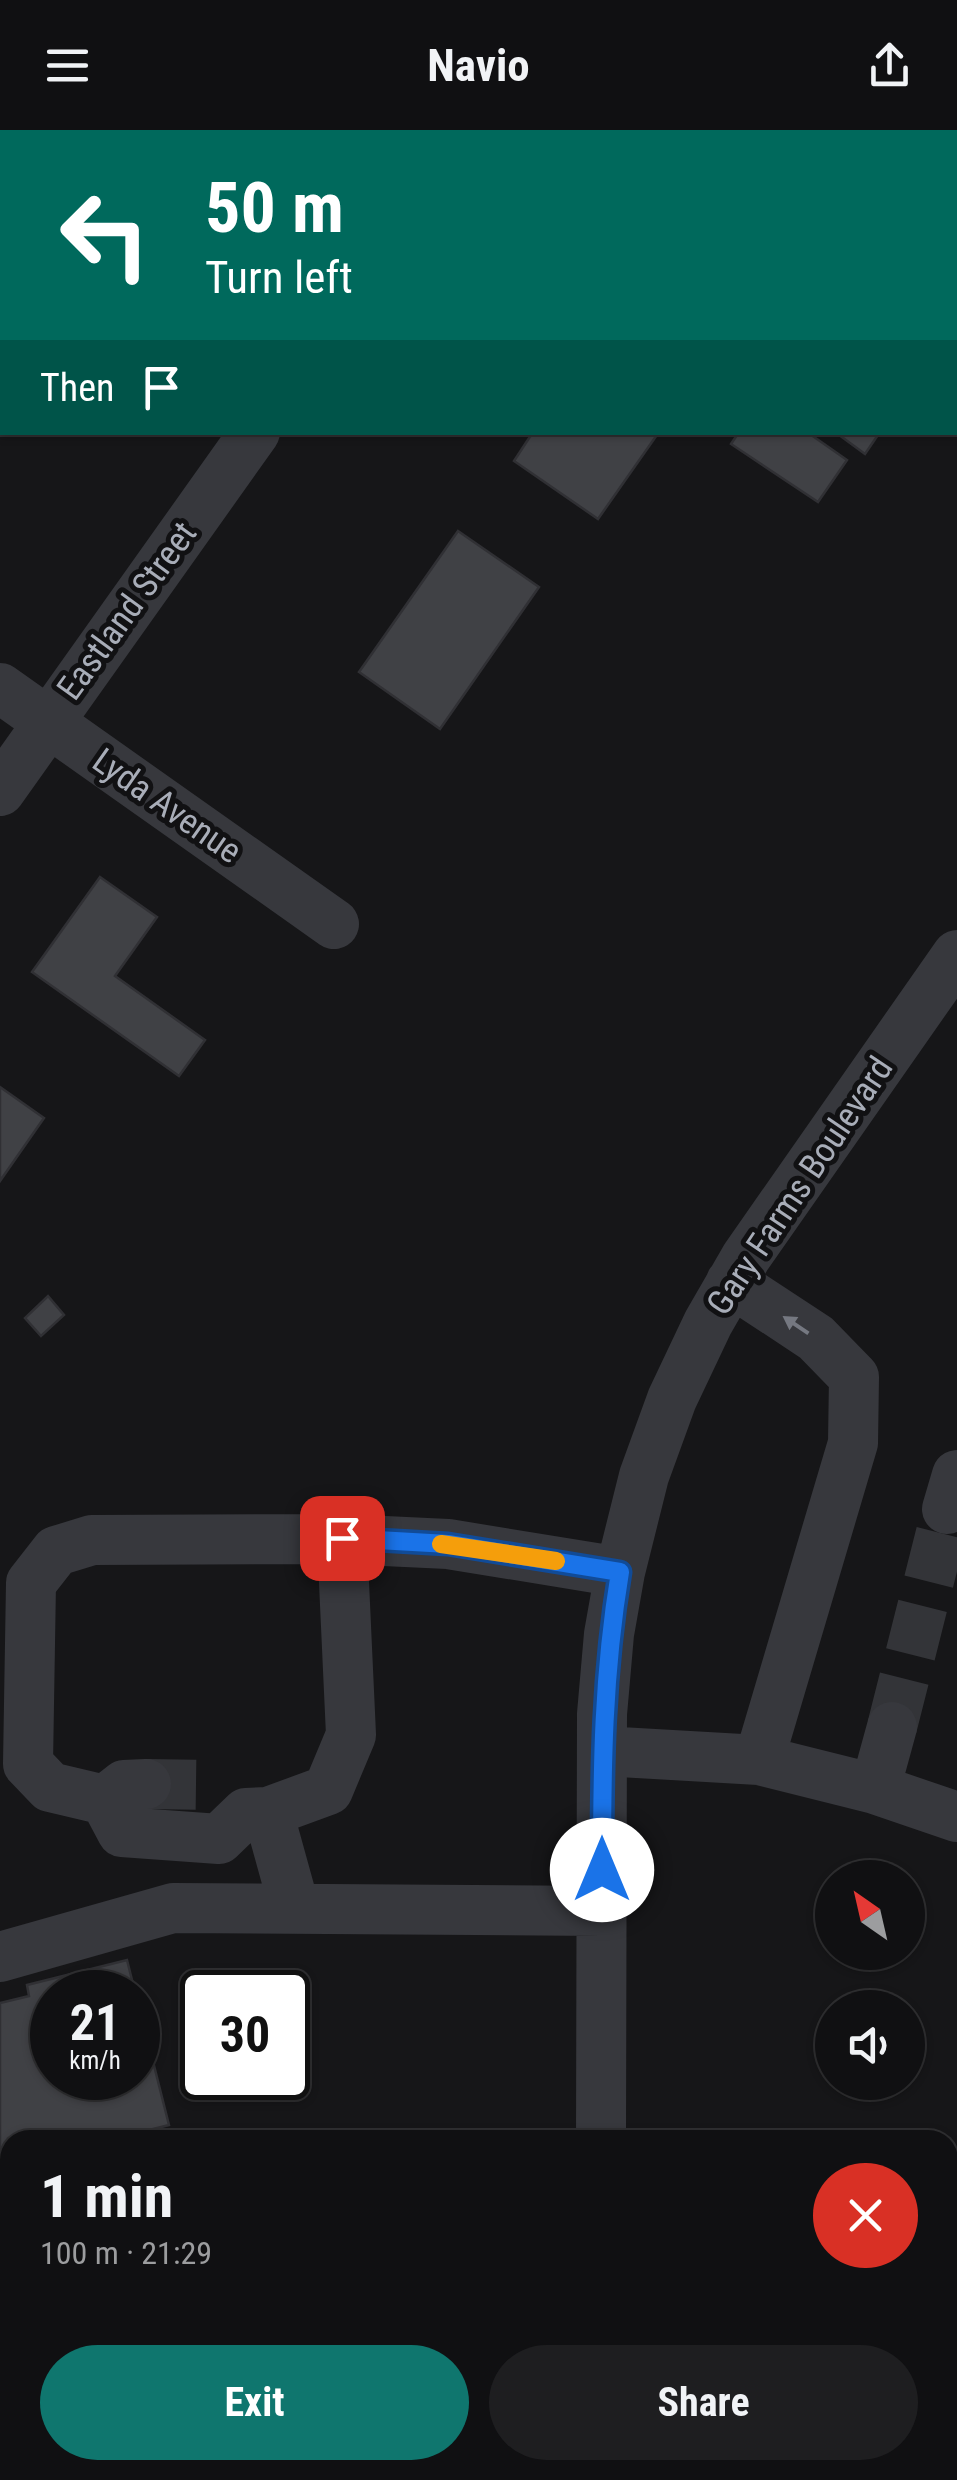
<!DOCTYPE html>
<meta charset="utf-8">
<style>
:root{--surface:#101012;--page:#1e1e20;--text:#f1f3f6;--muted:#9c9d9f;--line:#303032;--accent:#0f766e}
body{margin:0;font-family:"Roboto Condensed",sans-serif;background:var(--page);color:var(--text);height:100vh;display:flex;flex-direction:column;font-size:38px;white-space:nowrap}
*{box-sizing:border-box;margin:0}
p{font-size:32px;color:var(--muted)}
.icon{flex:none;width:55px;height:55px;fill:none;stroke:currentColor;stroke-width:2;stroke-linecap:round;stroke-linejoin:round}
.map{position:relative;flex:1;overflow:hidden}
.side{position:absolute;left:0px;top:2000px;width:958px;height:350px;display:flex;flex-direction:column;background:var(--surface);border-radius:30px 30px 0 0;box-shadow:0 2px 8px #0004,0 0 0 2px var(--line)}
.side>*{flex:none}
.top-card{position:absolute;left:0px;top:0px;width:958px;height:305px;box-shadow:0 2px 8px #0004,0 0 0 2px var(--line);background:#00695c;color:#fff;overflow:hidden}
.needle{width:65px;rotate:326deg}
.controls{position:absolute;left:815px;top:1730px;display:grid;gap:20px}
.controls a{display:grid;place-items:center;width:110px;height:110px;border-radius:50%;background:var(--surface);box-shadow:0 2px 8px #0004,0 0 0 2px var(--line);font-size:50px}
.speed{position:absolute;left:30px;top:1840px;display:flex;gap:20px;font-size:50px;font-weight:700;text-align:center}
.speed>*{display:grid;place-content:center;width:130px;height:130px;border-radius:50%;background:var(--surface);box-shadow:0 2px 8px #0004,0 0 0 2px var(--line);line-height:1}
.speed small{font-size:25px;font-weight:400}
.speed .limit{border:5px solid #111;border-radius:15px;background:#fff;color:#111}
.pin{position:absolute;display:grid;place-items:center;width:85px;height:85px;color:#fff;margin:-42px;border-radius:20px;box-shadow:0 5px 15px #0006}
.me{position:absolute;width:110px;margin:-55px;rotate:0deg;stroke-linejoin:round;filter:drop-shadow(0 0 8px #0008)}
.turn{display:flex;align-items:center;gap:35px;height:210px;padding:0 40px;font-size:45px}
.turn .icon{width:130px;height:130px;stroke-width:2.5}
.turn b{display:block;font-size:70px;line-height:85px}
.then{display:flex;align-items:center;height:95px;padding:0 40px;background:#0003;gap:20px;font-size:38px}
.round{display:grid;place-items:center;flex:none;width:105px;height:105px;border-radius:52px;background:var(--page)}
.head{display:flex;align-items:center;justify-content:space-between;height:170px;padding:0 40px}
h1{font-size:60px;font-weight:700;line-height:75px}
.button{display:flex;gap:20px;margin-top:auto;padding:20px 40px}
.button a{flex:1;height:115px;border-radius:60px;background:var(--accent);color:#fff;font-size:40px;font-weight:700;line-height:115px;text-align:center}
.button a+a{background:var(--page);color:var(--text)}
header{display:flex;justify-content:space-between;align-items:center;height:130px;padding:0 40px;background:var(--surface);font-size:45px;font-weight:700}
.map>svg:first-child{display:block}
.building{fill:#404145;stroke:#303034;stroke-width:2.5}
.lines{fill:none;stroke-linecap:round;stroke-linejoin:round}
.minor-tunnel{stroke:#333438;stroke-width:50;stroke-dasharray:50 25;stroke-linecap:butt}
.minor{stroke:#37383d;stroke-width:50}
.oneway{fill:#757881}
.route-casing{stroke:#114b97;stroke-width:25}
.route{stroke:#1a73e8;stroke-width:18}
.slow{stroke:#f59e0b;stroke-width:18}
.labels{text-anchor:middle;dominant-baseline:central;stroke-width:10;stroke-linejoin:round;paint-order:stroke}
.street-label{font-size:35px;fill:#a8adb8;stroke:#111113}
</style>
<header><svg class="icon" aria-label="menu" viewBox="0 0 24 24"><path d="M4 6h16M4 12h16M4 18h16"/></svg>Navio<svg class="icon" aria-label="share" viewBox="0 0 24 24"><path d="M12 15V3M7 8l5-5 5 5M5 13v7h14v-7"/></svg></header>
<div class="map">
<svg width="957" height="2350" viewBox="0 0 957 2350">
<rect width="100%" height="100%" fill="#161618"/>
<path class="building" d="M 182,0 L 302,0 L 180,2 Z
M 533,302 L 659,302 L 598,389 L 514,331 Z
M 739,302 L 807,302 L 847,330 L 818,372 L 731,314 Z
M 835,302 L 880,302 L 865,324 Z
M 458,401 L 539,457 L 440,599 L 359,542 Z
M 100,747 L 157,787 L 115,846 L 205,910 L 179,946 L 32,842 Z
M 0,957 L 44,988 L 0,1051 Z
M 48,1166 L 64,1185 L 41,1206 L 25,1188 Z
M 127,1830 L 135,1862 L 52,1862 L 52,1948 L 138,1948 L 138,1872 L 169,1995 L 110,2010 L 10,2010 L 10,2036 L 0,2038 L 0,1873 L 29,1866 L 27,1855 Z
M 948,2125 L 957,2132 L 957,2153 L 948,2168 Z"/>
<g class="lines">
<path class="minor-tunnel" d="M 892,1597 L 947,1379
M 146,1654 L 219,1655"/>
<path class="minor" d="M 70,0 L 74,2
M 355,2 L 357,0
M 469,2 L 471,0
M 591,2 L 593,0
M 710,2 L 712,0
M 824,2 L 825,0
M 955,18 L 957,16
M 955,139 L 957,140
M 0,558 L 334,794
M 0,661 L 255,302
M 731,1152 L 816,1208 L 854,1247 L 853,1313 L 759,1630
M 947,1379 L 957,1345
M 602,1621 L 759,1630 L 875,1659 L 957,1687
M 875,1659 L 892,1597
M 105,1670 L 124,1655 L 146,1654
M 268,1682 L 328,1660 L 351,1605 L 342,1409
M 294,1776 L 268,1682 L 246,1683 L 219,1709 L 122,1702 L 105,1670 L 50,1657 L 28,1634 L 31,1453 L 56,1421 L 92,1410 L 342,1409 L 448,1414 L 620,1442
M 0,1827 L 173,1778 L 602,1781
M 601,2010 L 602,1584 L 609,1504 L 620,1442 L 644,1346 L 672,1269 L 708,1193 L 746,1127 L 957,825
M 948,2056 L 957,2053
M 0,2281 L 10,2279
M 664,2340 L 670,2350"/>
</g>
<defs><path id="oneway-solid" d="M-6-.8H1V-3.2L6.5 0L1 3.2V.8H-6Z" transform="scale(2.5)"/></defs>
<use class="oneway" href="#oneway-solid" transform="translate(796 1195) rotate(-146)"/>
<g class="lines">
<g class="route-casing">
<path id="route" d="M 342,1408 L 448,1414 L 620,1442 C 603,1544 602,1637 602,1740"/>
</g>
<use href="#route" class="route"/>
<path class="slow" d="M 441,1414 L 556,1431"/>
</g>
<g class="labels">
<g class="street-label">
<text transform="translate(127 481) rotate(-54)">Eastland Street</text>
<text transform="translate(167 676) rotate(35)">Lyda Avenue</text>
<text transform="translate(800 1056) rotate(-56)">Gary Farms Boulevard</text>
</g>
</g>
</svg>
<div class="controls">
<a><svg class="needle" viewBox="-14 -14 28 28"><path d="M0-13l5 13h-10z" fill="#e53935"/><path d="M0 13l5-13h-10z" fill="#9c9d9f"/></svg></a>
<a><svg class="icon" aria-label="sound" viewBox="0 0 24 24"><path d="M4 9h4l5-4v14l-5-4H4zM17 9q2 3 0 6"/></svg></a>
</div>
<div class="speed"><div>21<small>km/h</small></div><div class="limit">30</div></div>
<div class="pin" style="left:342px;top:1408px;background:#d93025"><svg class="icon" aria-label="arrive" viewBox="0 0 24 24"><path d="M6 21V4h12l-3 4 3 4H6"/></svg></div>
<svg class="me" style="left:602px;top:1740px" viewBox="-20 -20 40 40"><circle r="19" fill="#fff"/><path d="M0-13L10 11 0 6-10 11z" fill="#1a73e8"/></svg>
<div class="top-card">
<div class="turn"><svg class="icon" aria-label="left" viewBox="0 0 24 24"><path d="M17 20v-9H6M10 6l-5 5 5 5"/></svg><div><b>50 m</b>Turn left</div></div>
<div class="then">Then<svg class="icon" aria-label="arrive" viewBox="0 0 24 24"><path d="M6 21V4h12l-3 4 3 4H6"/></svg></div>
</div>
<section class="side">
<div class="head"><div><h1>1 min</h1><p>100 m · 21:29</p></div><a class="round" style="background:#d93025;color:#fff"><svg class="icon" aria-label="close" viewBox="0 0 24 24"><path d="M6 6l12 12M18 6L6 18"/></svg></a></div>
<div class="button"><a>Exit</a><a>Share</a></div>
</section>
</div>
